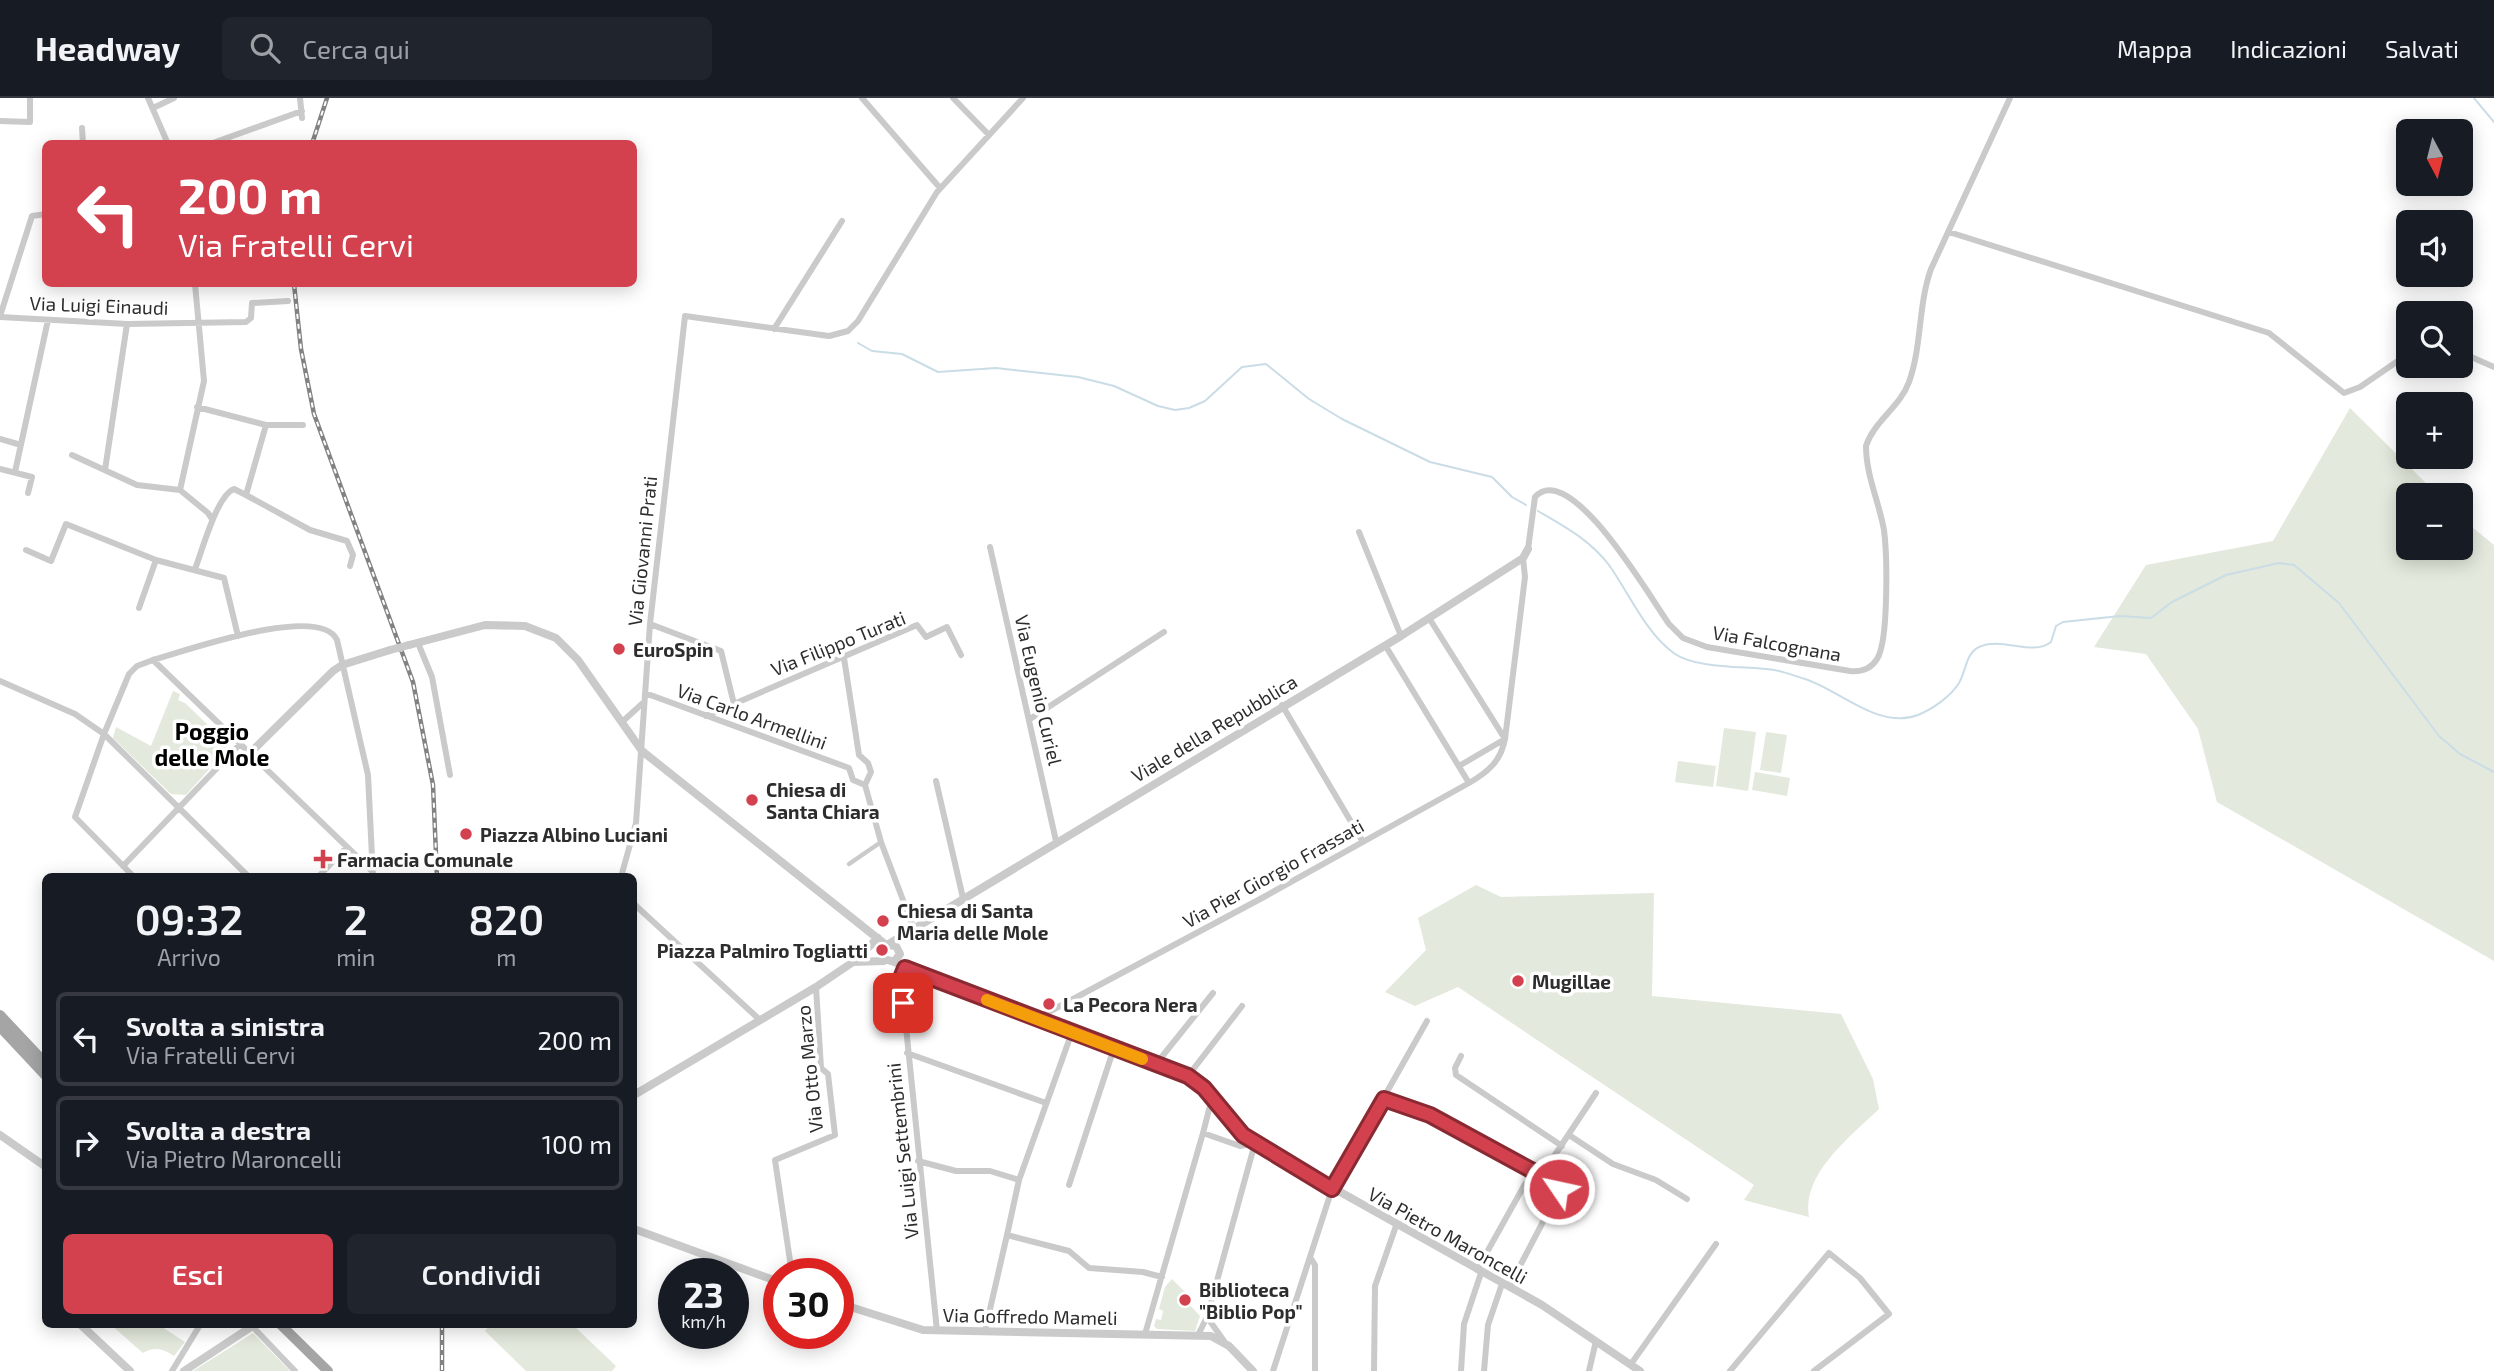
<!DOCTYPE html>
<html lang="it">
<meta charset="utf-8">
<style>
:root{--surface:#171b24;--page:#20242c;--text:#f1f3f6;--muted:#9ea1a6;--line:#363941;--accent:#d3414e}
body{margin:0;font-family:"Exo 2",sans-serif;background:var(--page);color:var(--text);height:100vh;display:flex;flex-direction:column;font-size:26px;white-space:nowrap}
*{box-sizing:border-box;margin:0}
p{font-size:23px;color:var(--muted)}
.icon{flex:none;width:38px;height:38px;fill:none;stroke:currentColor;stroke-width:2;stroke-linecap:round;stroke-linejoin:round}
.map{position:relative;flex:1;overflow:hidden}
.side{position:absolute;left:42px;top:775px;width:595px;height:455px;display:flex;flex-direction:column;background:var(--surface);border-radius:10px;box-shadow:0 4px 18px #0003}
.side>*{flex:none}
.guide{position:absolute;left:42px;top:42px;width:595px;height:147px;border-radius:10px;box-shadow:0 4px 18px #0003;background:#d3414e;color:#fff;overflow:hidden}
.needle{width:46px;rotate:173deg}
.controls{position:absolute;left:2396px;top:21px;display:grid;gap:14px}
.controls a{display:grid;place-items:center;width:77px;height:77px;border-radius:10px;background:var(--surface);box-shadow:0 4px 18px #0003;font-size:35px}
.speed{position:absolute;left:658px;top:1160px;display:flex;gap:14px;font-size:35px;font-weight:700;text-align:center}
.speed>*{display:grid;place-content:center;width:91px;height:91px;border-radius:50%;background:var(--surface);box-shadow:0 4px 18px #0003;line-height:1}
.speed small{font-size:18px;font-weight:400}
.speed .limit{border:10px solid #d22;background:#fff;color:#111}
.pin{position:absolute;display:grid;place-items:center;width:60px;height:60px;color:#fff;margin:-30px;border-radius:14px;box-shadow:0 4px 10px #0006}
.me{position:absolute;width:77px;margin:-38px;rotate:304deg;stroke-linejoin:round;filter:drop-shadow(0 0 5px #0008)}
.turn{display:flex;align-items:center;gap:24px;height:147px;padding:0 21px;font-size:32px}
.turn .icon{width:91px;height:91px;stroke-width:2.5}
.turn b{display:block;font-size:49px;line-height:60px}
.eta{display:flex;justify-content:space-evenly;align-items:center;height:119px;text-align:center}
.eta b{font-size:42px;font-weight:600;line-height:49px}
.action{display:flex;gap:14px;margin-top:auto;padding:14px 21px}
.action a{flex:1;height:80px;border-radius:10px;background:var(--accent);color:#fff;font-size:28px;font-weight:600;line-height:80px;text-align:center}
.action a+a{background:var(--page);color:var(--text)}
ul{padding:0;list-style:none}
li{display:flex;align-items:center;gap:21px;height:94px;margin:0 14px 10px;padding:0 7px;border:4px solid var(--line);border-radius:10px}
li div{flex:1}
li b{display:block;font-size:26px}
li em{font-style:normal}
header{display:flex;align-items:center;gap:42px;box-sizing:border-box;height:98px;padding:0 35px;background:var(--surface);border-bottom:2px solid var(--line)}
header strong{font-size:33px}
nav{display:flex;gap:38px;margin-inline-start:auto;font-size:24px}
.search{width:490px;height:63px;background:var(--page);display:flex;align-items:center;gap:18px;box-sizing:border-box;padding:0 24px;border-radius:10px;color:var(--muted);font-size:26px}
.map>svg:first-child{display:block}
.green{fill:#e3e9dc}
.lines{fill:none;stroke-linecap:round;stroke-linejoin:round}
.stream{stroke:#cadde7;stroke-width:2}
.pedestrian{stroke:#cacaca;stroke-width:4.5}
.minor{stroke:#cacaca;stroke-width:6}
.tertiary{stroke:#cacaca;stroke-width:8}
.primary{stroke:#a5a5a5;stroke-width:10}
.rail-casing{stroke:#828282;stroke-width:4.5}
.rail{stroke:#fff;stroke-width:2;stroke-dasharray:5;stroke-linecap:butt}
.tertiary-bridge{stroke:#cacaca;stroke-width:8}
.route-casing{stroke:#892a33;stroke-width:18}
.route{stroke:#d3414e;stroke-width:12}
.slow{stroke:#f59e0b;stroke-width:12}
.poi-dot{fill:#d3414e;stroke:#fff;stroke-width:2.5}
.labels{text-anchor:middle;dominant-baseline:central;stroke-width:7;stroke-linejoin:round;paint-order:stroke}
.street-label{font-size:19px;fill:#2d2d2d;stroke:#fff}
.poi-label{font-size:19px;font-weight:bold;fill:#2d2d2d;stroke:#fff;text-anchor:start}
.quarter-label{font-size:23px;font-weight:bold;fill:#000;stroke:#fff}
</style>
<header>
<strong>Headway</strong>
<div class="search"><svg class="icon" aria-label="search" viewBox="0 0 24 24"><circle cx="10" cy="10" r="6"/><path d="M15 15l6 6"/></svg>Cerca qui</div>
<nav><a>Mappa</a><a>Indicazioni</a><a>Salvati</a></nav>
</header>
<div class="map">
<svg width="2494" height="1273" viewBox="0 0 2494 1273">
<rect width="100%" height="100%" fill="#fff"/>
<path class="green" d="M 2350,310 L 2438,397 L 2408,397 L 2408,450 L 2460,450 L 2461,420 L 2494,447 L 2494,863 L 2217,704 L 2198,631 L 2146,556 L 2094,549 L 2146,467 L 2273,443 Z
M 173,593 L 180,596 L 178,602 L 185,605 L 230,648 L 186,697 L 171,696 L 113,640 L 116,629 L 151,648 Z
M 1724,630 L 1756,634 L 1748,693 L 1716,688 Z
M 1766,634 L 1787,637 L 1781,675 L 1760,672 Z
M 1678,663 L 1716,668 L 1713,689 L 1675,684 Z
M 1755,674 L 1790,680 L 1787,698 L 1752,692 Z
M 1476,787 L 1501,799 L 1654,795 L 1652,898 L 1841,916 L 1873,981 L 1879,1011 C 1851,1038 1801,1076 1809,1119 L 1744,1102 L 1754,1087 L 1458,889 L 1415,908 L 1385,894 L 1426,852 L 1418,820 Z
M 1172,1181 L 1191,1200 L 1188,1205 L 1200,1218 L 1195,1233 L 1157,1231 L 1154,1228 L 1156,1221 L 1161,1222 L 1163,1213 L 1159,1211 L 1165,1189 Z
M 111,1227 L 159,1227 L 185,1244 L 174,1258 C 164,1251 154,1248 143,1255 Z
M 490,1227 L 573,1227 L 616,1268 L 612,1273 L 526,1273 L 485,1233 Z
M 253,1235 L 290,1273 L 193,1273 Z"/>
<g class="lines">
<path class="stream" d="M 2474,0 L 2494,24
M 858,245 L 872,253 L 902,256 L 938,274 L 996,270 L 1078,279 L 1114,288 L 1158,308 L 1175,312 L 1189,310 L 1205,303 L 1242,269 L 1266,266 L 1309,301 L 1342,321 L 1430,364 L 1492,379 L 1512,399 L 1526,407
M 1538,413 C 1564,428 1590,442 1609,467 C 1629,495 1646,536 1675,556 C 1697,571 1748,568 1774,572 C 1785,574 1795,578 1805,581 C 1840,592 1878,632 1918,617 C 1933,611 1951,598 1959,585 C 1966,573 1966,555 1979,549 C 2002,538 2032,559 2051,544 L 2056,528 L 2063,524 L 2120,518 L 2151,520 L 2172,504 L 2226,477 L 2279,465 L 2294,467 L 2339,505 L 2439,638 L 2460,656 L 2494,674"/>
<path class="pedestrian" d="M 849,766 L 881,744"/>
<path class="minor" d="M 148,0 L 168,46
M 300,0 L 302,20
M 862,0 L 940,90
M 953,0 L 989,37
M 153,10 L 174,0
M 0,23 L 30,24 L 30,0
M 82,30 L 83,46
M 210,46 L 302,13
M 1949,134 L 2269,235 L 2344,295 L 2360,289 L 2408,256
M 0,218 L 32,118 L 46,116
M 0,219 L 127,226 L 246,224 L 251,220 L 252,205 L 288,203
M 774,231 L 842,123
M 2460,254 L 2494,269
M 266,327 L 303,327
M 0,341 L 21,347
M 72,357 L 137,387 L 180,392
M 0,371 L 32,379 L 28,395
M 105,372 L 127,226
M 15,374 L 48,222
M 180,392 L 204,283 L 195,186
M 180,392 L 208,415 L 212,421
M 246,397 L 310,432 L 347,443 L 353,457 L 350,468
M 1359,434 L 1401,538
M 990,449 L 1056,743
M 1528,451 L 1535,399 C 1570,360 1651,501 1669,526 L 1683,540 L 1707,549 L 1850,573 C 1861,574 1871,571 1877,561 C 1889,543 1887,455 1884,432 C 1879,404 1866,377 1866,348 C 1874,323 1900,309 1909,284 C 1922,248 1918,207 1931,171 L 2010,0
M 26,452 L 51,463 L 66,426 L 156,462 L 224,480 L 238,538
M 195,471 C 202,453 217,397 234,391 L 246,397 L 266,327 L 197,309
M 139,510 L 156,462
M 1429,520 L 1505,641 L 1459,668
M 650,526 L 721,553 L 734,606
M 418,545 L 432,579 L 450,677
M 1385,547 L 1469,685
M 844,560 L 859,657 L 868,665 L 871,674 L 865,687
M 153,562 L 372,773
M 0,583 L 75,616 L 104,636 L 249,779
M 645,595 L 849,670 L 853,682 L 865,687
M 1282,607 L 1363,744
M 706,618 L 917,527 L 926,539 L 947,529 L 961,557
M 1030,621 L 1164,534
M 622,624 L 644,604
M 936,683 L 963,800
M 865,687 L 881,744 L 914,831
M 123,768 L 241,645
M 134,779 L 75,719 L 104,636 L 129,576 L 137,568 L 153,562 C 185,553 320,505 337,542 L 368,677 L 373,779
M 318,779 L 347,749
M 621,779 L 636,725 L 650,526 L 685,218 L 829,238 L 848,233 L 858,223 L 937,94 L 1023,0
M 634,806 L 760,922
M 905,870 L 901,880 L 937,1233
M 1041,922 L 1045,916 L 1262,800 L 1469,685 C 1488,674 1501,663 1505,641 L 1525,479 L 1523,460
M 907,955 L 1046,1005
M 1461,958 L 1455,970 L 1456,977 L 1562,1048
M 1156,966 L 1213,895
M 1188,978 L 1242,908
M 1384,1001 L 1430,1017 L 1541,1078 L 1596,995
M 1569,1037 L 1613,1066 L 1656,1082 L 1687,1101
M 918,1063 L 956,1073 L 990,1073 L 1019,1082
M 1069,1087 L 1114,950
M 1007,1137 L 1019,1082 L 1072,934
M 1310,1159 L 1315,1167 L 1315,1273
M 1477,1172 L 1525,1086
M 792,1176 L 775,1062 L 835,1037 L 828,976 L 821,970 L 816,889
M 1509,1189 L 1559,1093 L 1557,1086 L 1541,1078
M 1207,1219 L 1224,1243
M 252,1228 L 295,1273
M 985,1233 L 1007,1137 L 1069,1153 L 1089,1170 L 1143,1174 L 1162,1179
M 1145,1236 L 1203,1035
M 1198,1237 L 1207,1219 L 1255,1045 L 1240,1048 L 1203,1035 L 1212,1000
M 1631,1266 L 1716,1146
M 172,1273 L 200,1227
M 1273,1273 L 1332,1091 L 1427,923
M 1374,1273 L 1375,1188 L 1396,1128
M 1461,1273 L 1464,1226 L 1481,1175
M 1484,1273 L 1488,1227 L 1502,1186
M 1589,1273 L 1596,1243
M 1730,1273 L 1829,1155 L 1860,1180 L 1889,1216 L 1814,1273"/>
<path class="tertiary" d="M 409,547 L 485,527 L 525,528 L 556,540 L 578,562 L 642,653 L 886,847 L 896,848 L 900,856 L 894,864 L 882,860 L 882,852 L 886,847
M 251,654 L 333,573 L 342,567 L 390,552
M 887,847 L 1401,538 L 1523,460 L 1528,451
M 853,864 L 884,863
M 894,864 L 1192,980 L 1204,990 L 1234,1028 L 1267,1053 L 1542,1207 L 1640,1273
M 634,997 L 816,889 L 853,864 L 878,840
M 0,1037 L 46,1069
M 634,1131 L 779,1184
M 838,1205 L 923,1232 L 1211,1238 L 1229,1248 L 1253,1273
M 81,1227 L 130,1273
M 184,1273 L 254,1227"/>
<path class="primary" d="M 0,917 L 46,966
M 0,929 L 46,978
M 281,1227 L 328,1273"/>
<g class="rail-casing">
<path id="rail" d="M 312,46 L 327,0
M 294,186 L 301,251 L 314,316 L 413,584 L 433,687 L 437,779
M 442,1227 L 442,1273"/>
</g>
<use href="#rail" class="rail"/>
<path class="tertiary-bridge" d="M 390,552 L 409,547"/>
</g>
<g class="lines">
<g class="route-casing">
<path id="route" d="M 903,905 L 901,880 L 905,870 L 1188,978 L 1204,990 L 1243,1037 L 1332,1091 L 1384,1001 L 1430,1017 L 1555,1085 L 1559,1091"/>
</g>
<use href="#route" class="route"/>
<path class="slow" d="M 987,902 L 1142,961"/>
</g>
<g class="poi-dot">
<circle cx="619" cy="551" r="7"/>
<circle cx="752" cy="702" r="7"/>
<circle cx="466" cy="736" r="7"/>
<path d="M319.5 750.5h7v7h7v7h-7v7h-7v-7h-7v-7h7z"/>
<circle cx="883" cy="823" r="7"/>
<circle cx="882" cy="852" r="7"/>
<circle cx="1518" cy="883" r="7"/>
<circle cx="1049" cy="906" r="7"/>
<circle cx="1185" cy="1202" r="7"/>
</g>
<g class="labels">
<g class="street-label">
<text transform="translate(99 207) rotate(2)">Via Luigi Einaudi</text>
<text transform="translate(642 453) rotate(-84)">Via Giovanni Prati</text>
<text transform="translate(838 545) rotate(-22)">Via Filippo Turati</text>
<text transform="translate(1777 545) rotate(10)">Via Falcognana</text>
<text transform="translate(1039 592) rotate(77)">Via Eugenio Curiel</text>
<text transform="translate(752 618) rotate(20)">Via Carlo Armellini</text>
<text transform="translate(1214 630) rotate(-31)">Viale della Repubblica</text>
<text transform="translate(1273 775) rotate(-29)">Via Pier Giorgio Frassati</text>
<text transform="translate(809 971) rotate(-96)">Via Otto Marzo</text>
<text transform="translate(902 1053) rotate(-96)">Via Luigi Settembrini</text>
<text transform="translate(1448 1137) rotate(29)">Via Pietro Maroncelli</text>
<text transform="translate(1030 1218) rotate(1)">Via Goffredo Mameli</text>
</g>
<g class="poi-label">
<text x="633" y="551">EuroSpin</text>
<text x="766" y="691">Chiesa di<tspan x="766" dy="22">Santa Chiara</tspan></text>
<text x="480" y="736">Piazza Albino Luciani</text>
<text x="337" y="761">Farmacia Comunale</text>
<text x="897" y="812">Chiesa di Santa<tspan x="897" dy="22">Maria delle Mole</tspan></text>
<text x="868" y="852" text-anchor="end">Piazza Palmiro Togliatti</text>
<text x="1532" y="883">Mugillae</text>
<text x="1063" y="906">La Pecora Nera</text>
<text x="1199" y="1191">Biblioteca<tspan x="1199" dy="22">"Biblio Pop"</tspan></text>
</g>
<g class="quarter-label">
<text x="212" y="633">Poggio<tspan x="212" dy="26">delle Mole</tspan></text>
</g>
</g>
</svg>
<div class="controls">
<a><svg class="needle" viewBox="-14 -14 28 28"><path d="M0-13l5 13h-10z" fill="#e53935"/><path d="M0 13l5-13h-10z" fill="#9ea1a6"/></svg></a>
<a><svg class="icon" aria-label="sound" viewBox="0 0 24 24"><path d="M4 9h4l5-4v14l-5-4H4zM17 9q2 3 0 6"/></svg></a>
<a><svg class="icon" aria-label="search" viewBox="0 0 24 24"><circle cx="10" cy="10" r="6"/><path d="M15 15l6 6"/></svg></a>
<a>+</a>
<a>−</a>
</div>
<div class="speed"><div>23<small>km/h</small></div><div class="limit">30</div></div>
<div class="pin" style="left:903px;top:905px;background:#d93025"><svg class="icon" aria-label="arrive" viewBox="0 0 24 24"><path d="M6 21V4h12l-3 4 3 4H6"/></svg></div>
<svg class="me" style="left:1559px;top:1091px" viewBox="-20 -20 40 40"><circle r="17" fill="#d3414e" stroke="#fff" stroke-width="3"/><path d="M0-11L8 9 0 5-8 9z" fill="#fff"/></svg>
<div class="guide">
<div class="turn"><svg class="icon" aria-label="left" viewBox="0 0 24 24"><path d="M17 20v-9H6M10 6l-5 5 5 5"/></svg><div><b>200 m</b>Via Fratelli Cervi</div></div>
</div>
<section class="side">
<div class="eta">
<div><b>09:32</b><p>Arrivo</p></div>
<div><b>2</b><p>min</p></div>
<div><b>820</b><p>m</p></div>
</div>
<ul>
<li><svg class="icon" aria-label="left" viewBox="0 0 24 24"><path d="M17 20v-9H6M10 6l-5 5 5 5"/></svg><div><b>Svolta a sinistra</b><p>Via Fratelli Cervi</p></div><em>200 m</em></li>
<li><svg class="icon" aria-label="right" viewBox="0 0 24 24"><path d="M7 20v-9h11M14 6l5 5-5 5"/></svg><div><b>Svolta a destra</b><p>Via Pietro Maroncelli</p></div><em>100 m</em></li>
</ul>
<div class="action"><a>Esci</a><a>Condividi</a></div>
</section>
</div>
